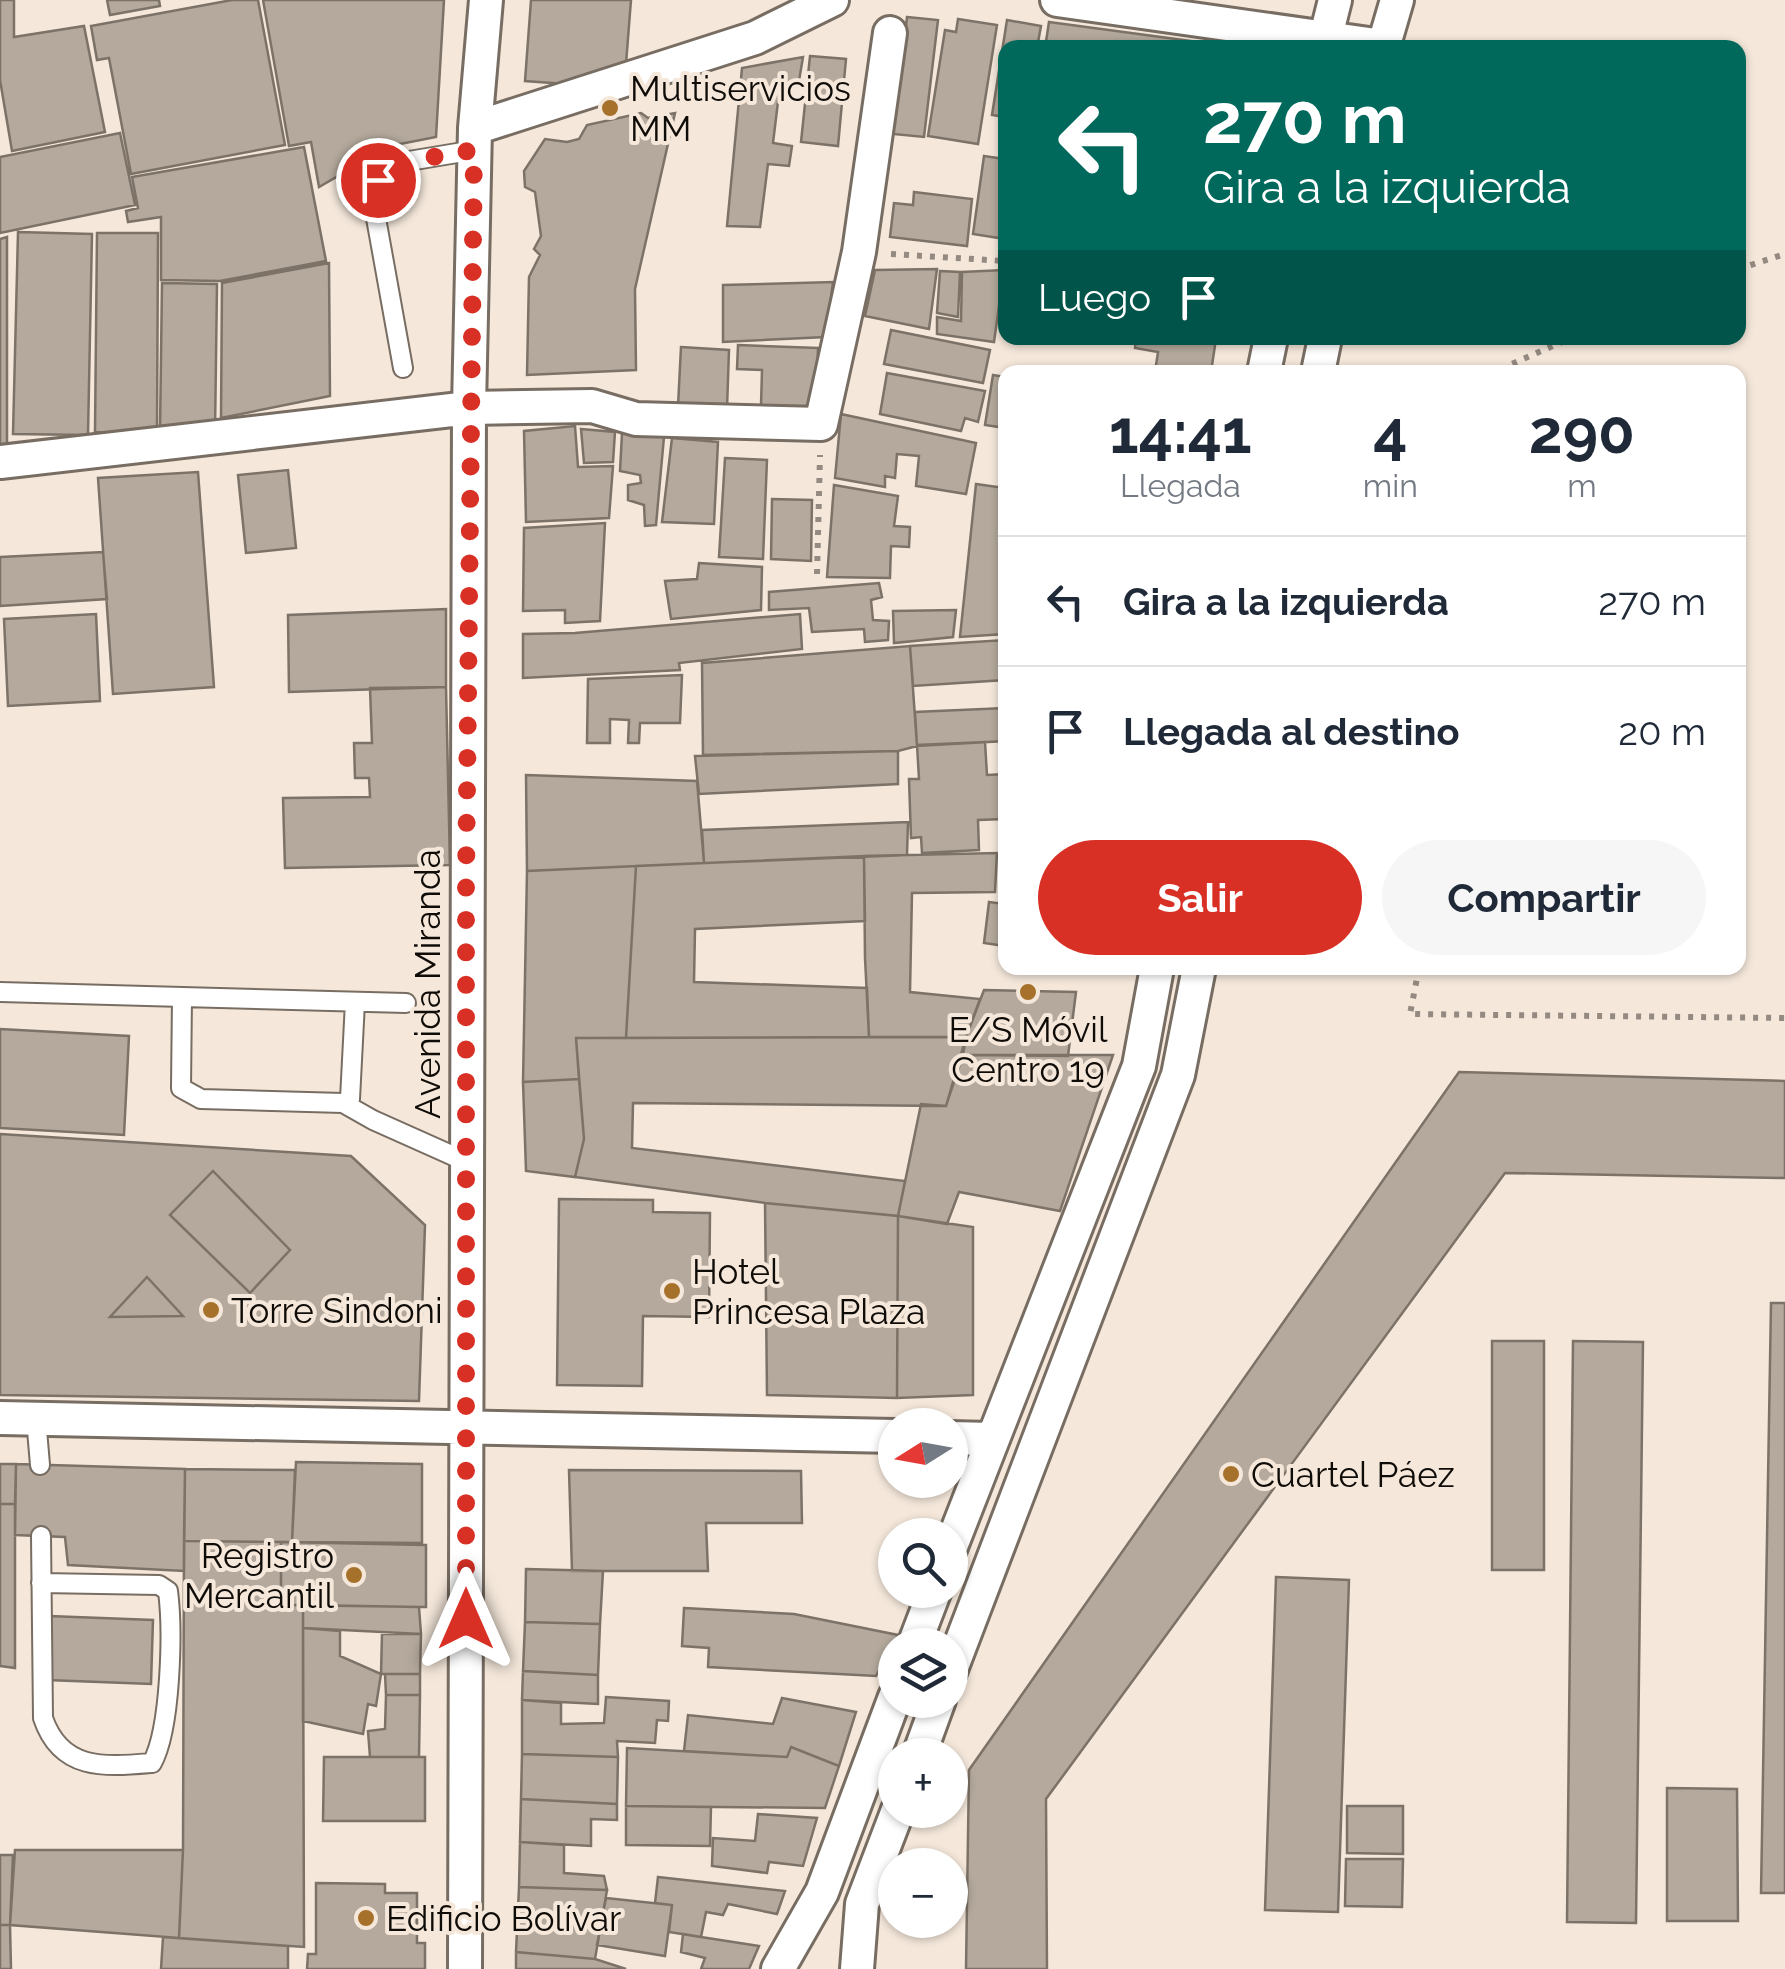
<!DOCTYPE html>
<html lang="es">
<meta charset="utf-8">
<style>
:root{--surface:#fff;--page:#f6f6f7;--text:#1f2937;--muted:#747a83;--line:#e0e1e3;--accent:#d93025}
body{margin:0;font-family:Raleway,sans-serif;background:var(--page);color:var(--text);height:100vh;display:flex;flex-direction:column;font-size:38px;white-space:nowrap}
*{box-sizing:border-box;margin:0}
p{font-size:32px;color:var(--muted)}
.icon{flex:none;width:55px;height:55px;fill:none;stroke:currentColor;stroke-width:2;stroke-linecap:round;stroke-linejoin:round}
.map{position:relative;flex:1;overflow:hidden}
.details{position:absolute;left:998px;top:365px;width:748px;height:610px;display:flex;flex-direction:column;background:var(--surface);border-radius:20px;box-shadow:0 2px 8px #0004}
.details>*{flex:none}
.banner{position:absolute;left:998px;top:40px;width:748px;height:305px;border-radius:20px;box-shadow:0 2px 8px #0004;background:#00695c;color:#fff;overflow:hidden}
.needle{width:65px;rotate:259deg}
.fabs{position:absolute;left:878px;top:1408px;display:grid;gap:20px}
.fabs a{display:grid;place-items:center;width:90px;height:90px;border-radius:50%;background:var(--surface);box-shadow:0 2px 8px #0004;font-size:50px}
.pin{position:absolute;display:grid;place-items:center;width:85px;height:85px;color:#fff;margin:-42px;border:5px solid #fff;border-radius:50%;box-shadow:0 2px 10px #0007}
.me{position:absolute;width:110px;margin:-55px;rotate:0deg;stroke-linejoin:round;filter:drop-shadow(0 0 8px #0008)}
.turn{display:flex;align-items:center;gap:35px;height:210px;padding:0 40px;font-size:45px}
.turn .icon{width:130px;height:130px;stroke-width:2.5}
.turn b{display:block;font-size:70px;line-height:85px}
.then{display:flex;align-items:center;height:95px;padding:0 40px;background:#0003;gap:20px;font-size:38px}
.eta{display:flex;justify-content:space-evenly;align-items:center;height:170px;text-align:center}
.eta b{font-size:60px;font-weight:700;line-height:70px}
.cta{display:flex;gap:20px;margin-top:auto;padding:20px 40px}
.cta a{flex:1;height:115px;border-radius:60px;background:var(--accent);color:#fff;font-size:40px;font-weight:700;line-height:115px;text-align:center}
.cta a+a{background:var(--page);color:var(--text)}
ul{padding:0;list-style:none}
li{display:flex;align-items:center;gap:30px;height:130px;padding:0 40px;border-top:2px solid var(--line)}
li div{flex:1}
li b{display:block;font-size:38px}
li em{font-style:normal}
.map>svg:first-child{display:block}
.building{fill:#b4a99c;stroke:#7d7267;stroke-width:2.5}
.lines{fill:none;stroke-linecap:round;stroke-linejoin:round}
.service-casing{stroke:#786d62;stroke-width:22}
.minor-casing{stroke:#786d62;stroke-width:38}
.path{stroke:#948a81;stroke-width:6;stroke-dasharray:5 8;stroke-linecap:butt}
.service{stroke:#fff;stroke-width:18}
.minor{stroke:#fff;stroke-width:32}
.route{stroke:#d93025;stroke-width:18;stroke-dasharray:0 32.4}
.poi-dot{fill:#a6712b;stroke:#f5e8db;stroke-width:4}
.labels{text-anchor:middle;dominant-baseline:central;stroke-width:8;stroke-linejoin:round;paint-order:stroke}
.poi-label{font-size:35px;fill:#0f0b07;stroke:#f5e8db;text-anchor:start}
.street-label{font-size:35px;fill:#0f0b07;stroke:#f5e8db}
</style>
<div class="map">
<svg width="1785" height="1969" viewBox="0 0 1785 1969">
<rect width="100%" height="100%" fill="#f5e8db"/>
<path class="building" d="M 0,0 L 14,0 L 14,37 L 84,26 L 105,132 L 12,151 L 0,80 Z
M 107,0 L 159,0 L 160,6 L 110,15 Z
M 232,0 L 258,0 L 285,145 L 131,174 L 109,58 L 97,60 L 91,26 Z
M 263,0 L 444,0 L 436,137 L 390,146 L 319,187 L 311,142 L 289,146 Z
M 531,0 L 631,0 L 626,64 L 566,84 L 525,81 Z
M 907,17 L 938,20 L 924,137 L 893,134 Z
M 958,19 L 997,25 L 978,144 L 928,136 L 945,30 L 956,32 Z
M 1007,20 L 1041,26 L 1037,48 L 1005,48 L 1005,117 L 992,115 Z
M 1049,22 L 1243,48 L 1045,48 Z
M 810,56 L 846,59 L 838,146 L 801,142 Z
M 803,57 L 799,81 L 780,85 L 773,143 L 792,146 L 789,166 L 768,164 L 760,227 L 727,226 L 742,68 Z
M 641,113 L 648,118 L 675,113 L 635,289 L 636,370 L 527,375 L 529,277 L 540,255 L 534,249 L 541,236 L 535,192 L 525,187 L 524,171 L 545,139 L 567,142 L 579,139 L 587,125 Z
M 120,133 L 135,205 L 0,233 L 0,157 Z
M 304,147 L 326,261 L 220,281 L 161,280 L 161,217 L 128,222 L 126,211 L 138,208 L 132,177 Z
M 984,156 L 1005,159 L 1005,239 L 973,234 Z
M 914,192 L 972,199 L 967,246 L 890,237 L 894,203 L 913,205 Z
M 18,232 L 92,234 L 88,435 L 13,434 Z
M 97,233 L 158,233 L 157,433 L 95,432 Z
M 7,237 L 7,449 L 0,449 L 0,239 Z
M 329,263 L 330,396 L 221,418 L 222,283 Z
M 937,269 L 929,329 L 865,316 L 875,270 Z
M 1004,270 L 994,342 L 937,334 L 937,317 L 961,321 L 962,272 Z
M 940,271 L 960,272 L 958,317 L 937,313 Z
M 833,282 L 826,337 L 723,342 L 723,285 Z
M 162,283 L 217,284 L 215,433 L 160,432 Z
M 891,330 L 990,350 L 983,383 L 884,364 Z
M 1136,338 L 1216,339 L 1211,372 L 1155,372 L 1158,352 L 1135,348 Z
M 738,345 L 818,348 L 816,408 L 761,406 L 762,370 L 737,369 Z
M 681,347 L 729,350 L 727,409 L 678,406 Z
M 887,373 L 985,391 L 978,422 L 965,418 L 961,431 L 880,414 Z
M 993,375 L 1005,377 L 1005,428 L 985,425 Z
M 841,414 L 976,443 L 966,494 L 916,486 L 919,456 L 897,454 L 895,478 L 885,476 L 885,487 L 835,478 Z
M 575,426 L 578,467 L 613,466 L 609,518 L 526,522 L 524,431 Z
M 581,429 L 615,432 L 613,462 L 584,463 Z
M 622,433 L 664,437 L 656,525 L 645,526 L 644,505 L 628,500 L 628,485 L 641,483 L 640,475 L 620,471 Z
M 672,438 L 718,442 L 714,524 L 662,522 Z
M 725,458 L 767,460 L 763,559 L 719,557 Z
M 288,470 L 296,548 L 246,553 L 238,475 Z
M 198,472 L 214,687 L 113,694 L 98,478 Z
M 976,484 L 1005,488 L 1005,634 L 960,637 Z
M 834,485 L 898,496 L 894,526 L 910,527 L 909,547 L 891,546 L 890,578 L 827,577 Z
M 772,499 L 812,500 L 811,561 L 771,559 Z
M 605,523 L 600,621 L 565,623 L 565,610 L 523,611 L 524,528 Z
M 103,552 L 107,599 L 0,606 L 0,557 Z
M 699,563 L 762,567 L 761,610 L 671,619 L 665,581 L 697,579 Z
M 879,583 L 882,597 L 871,600 L 873,620 L 889,621 L 888,640 L 865,642 L 864,629 L 812,632 L 809,608 L 769,610 L 769,592 Z
M 446,609 L 446,687 L 289,692 L 288,615 Z
M 956,610 L 953,637 L 894,643 L 893,611 Z
M 96,614 L 100,701 L 8,706 L 4,619 Z
M 800,614 L 802,649 L 679,663 L 680,670 L 523,678 L 523,634 L 575,633 Z
M 1005,640 L 1005,680 L 913,686 L 910,646 Z
M 910,646 L 917,746 L 898,751 L 703,755 L 702,663 Z
M 682,675 L 680,723 L 640,723 L 639,743 L 628,743 L 629,720 L 610,719 L 610,743 L 587,743 L 588,679 Z
M 446,687 L 450,865 L 285,868 L 283,798 L 370,797 L 369,778 L 355,778 L 354,743 L 372,743 L 370,688 Z
M 1005,708 L 1005,741 L 917,746 L 915,712 Z
M 985,742 L 987,775 L 1005,774 L 1005,819 L 978,820 L 979,850 L 922,853 L 921,837 L 911,838 L 909,779 L 919,779 L 917,745 Z
M 898,751 L 898,784 L 699,794 L 695,756 Z
M 526,775 L 697,781 L 704,863 L 527,871 Z
M 908,822 L 907,855 L 704,863 L 702,830 Z
M 997,853 L 995,892 L 912,893 L 910,992 L 980,999 L 966,1037 L 869,1037 L 865,958 L 864,856 Z
M 864,856 L 865,921 L 695,929 L 694,982 L 867,988 L 869,1037 L 626,1038 L 636,866 Z
M 636,866 L 626,1038 L 576,1038 L 579,1079 L 523,1082 L 527,871 Z
M 989,902 L 1005,904 L 1005,946 L 984,943 Z
M 984,990 L 1076,992 L 1068,1056 L 963,1055 L 966,1037 Z
M 0,1029 L 129,1036 L 124,1135 L 0,1128 Z
M 966,1037 L 946,1106 L 633,1103 L 632,1148 L 905,1181 L 898,1216 L 765,1203 L 575,1177 L 584,1139 L 576,1038 Z
M 963,1055 L 1113,1055 L 1060,1211 L 959,1192 L 947,1224 L 898,1216 L 921,1104 L 946,1106 Z
M 1459,1072 L 1785,1081 L 1785,1178 L 1505,1173 L 1046,1799 L 1047,1969 L 966,1969 L 969,1770 Z
M 579,1079 L 584,1139 L 575,1177 L 526,1171 L 523,1082 Z
M 0,1134 L 351,1156 L 425,1225 L 419,1401 L 0,1395 Z
M 213,1171 L 290,1250 L 250,1293 L 170,1215 Z
M 559,1199 L 653,1200 L 653,1212 L 710,1213 L 709,1317 L 643,1316 L 642,1386 L 557,1385 Z
M 765,1203 L 898,1216 L 897,1398 L 767,1395 Z
M 898,1216 L 973,1227 L 973,1395 L 897,1398 Z
M 147,1277 L 183,1316 L 110,1317 Z
M 1771,1303 L 1785,1303 L 1785,1893 L 1761,1893 Z
M 1492,1341 L 1544,1341 L 1544,1570 L 1492,1570 Z
M 1573,1341 L 1643,1342 L 1636,1923 L 1567,1922 Z
M 296,1462 L 422,1464 L 422,1543 L 292,1542 Z
M 0,1464 L 16,1464 L 15,1504 L 0,1504 Z
M 16,1464 L 185,1469 L 184,1571 L 68,1565 L 65,1537 L 15,1535 Z
M 185,1469 L 295,1470 L 292,1542 L 184,1541 Z
M 569,1470 L 801,1471 L 802,1523 L 706,1523 L 708,1571 L 572,1571 Z
M 0,1504 L 15,1504 L 15,1668 L 0,1666 Z
M 184,1541 L 281,1542 L 281,1605 L 303,1605 L 304,1947 L 179,1938 L 183,1850 Z
M 281,1542 L 426,1545 L 426,1607 L 281,1605 Z
M 526,1569 L 603,1571 L 600,1624 L 525,1622 Z
M 1276,1577 L 1349,1580 L 1338,1912 L 1265,1910 Z
M 303,1605 L 419,1607 L 421,1634 L 303,1628 Z
M 684,1608 L 794,1614 L 898,1635 L 876,1676 L 708,1667 L 709,1648 L 682,1646 Z
M 49,1616 L 153,1620 L 151,1684 L 47,1680 Z
M 525,1622 L 600,1624 L 598,1675 L 523,1671 Z
M 303,1628 L 340,1631 L 340,1656 L 381,1674 L 376,1706 L 368,1704 L 363,1734 L 303,1721 Z
M 382,1634 L 421,1634 L 420,1674 L 381,1674 Z
M 523,1671 L 598,1675 L 598,1704 L 522,1700 Z
M 385,1674 L 420,1674 L 420,1695 L 386,1695 Z
M 386,1695 L 420,1695 L 419,1757 L 370,1757 L 368,1731 L 385,1729 Z
M 606,1697 L 669,1701 L 668,1721 L 657,1720 L 655,1743 L 617,1741 L 618,1757 L 522,1754 L 522,1700 L 561,1703 L 561,1724 L 604,1723 Z
M 782,1698 L 856,1712 L 839,1766 L 791,1747 L 787,1757 L 684,1751 L 688,1715 L 773,1724 Z
M 791,1747 L 839,1766 L 825,1808 L 626,1806 L 627,1748 L 787,1757 Z
M 522,1754 L 618,1757 L 617,1804 L 521,1799 Z
M 324,1757 L 425,1757 L 425,1821 L 323,1821 Z
M 1667,1788 L 1737,1789 L 1738,1921 L 1667,1921 Z
M 521,1799 L 617,1804 L 617,1820 L 591,1819 L 591,1846 L 520,1842 Z
M 626,1806 L 711,1807 L 710,1846 L 626,1845 Z
M 1347,1806 L 1403,1806 L 1403,1854 L 1347,1853 Z
M 758,1814 L 817,1818 L 803,1866 L 769,1862 L 767,1873 L 712,1866 L 713,1838 L 755,1841 Z
M 520,1842 L 564,1845 L 564,1873 L 604,1876 L 607,1890 L 519,1887 Z
M 15,1850 L 183,1850 L 179,1938 L 10,1925 Z
M 0,1855 L 13,1855 L 10,1925 L 0,1925 Z
M 1346,1859 L 1403,1859 L 1402,1907 L 1345,1906 Z
M 658,1877 L 785,1891 L 777,1914 L 728,1904 L 723,1915 L 706,1912 L 701,1937 L 669,1932 L 672,1905 L 655,1903 Z
M 316,1883 L 385,1884 L 385,1893 L 417,1893 L 417,1943 L 425,1943 L 425,1969 L 307,1969 L 308,1954 L 316,1954 Z
M 519,1887 L 607,1890 L 595,1959 L 516,1952 Z
M 606,1898 L 672,1905 L 665,1956 L 597,1945 Z
M 0,1925 L 10,1925 L 11,1969 L 0,1969 Z
M 683,1934 L 701,1937 L 759,1946 L 749,1969 L 701,1969 L 705,1958 L 681,1952 Z
M 163,1937 L 288,1946 L 288,1969 L 161,1969 Z
M 516,1952 L 595,1959 L 626,1969 L 516,1969 Z"/>
<g class="lines">
<g class="service-casing">
<path id="service" d="M 403,368 L 374,207 L 378,181 L 391,164 L 475,150
M 0,992 L 406,1003
M 182,997 L 181,1088 L 201,1099 L 343,1103 L 350,1099 L 355,1002
M 343,1103 L 373,1120 L 467,1162
M 36,1418 L 40,1465
M 41,1536 L 43,1718 C 61,1771 104,1767 152,1763 C 171,1729 173,1630 168,1591 L 159,1585 L 41,1583"/>
</g>
<g class="minor-casing">
<path id="minor" d="M 1057,0 L 1383,46
M 1323,48 L 1335,0
M 1383,48 L 1397,0
M 475,128 L 755,38 L 832,0
M 1264,372 L 1271,338
M 1318,372 L 1325,338
M 0,462 L 469,408 L 592,406 L 636,419 L 821,424 L 859,252 L 890,33
M 0,1418 L 895,1436
M 950,1438 L 991,1439
M 950,1549 L 1139,1066 L 1157,968
M 914,1645 L 935,1590
M 950,1672 L 1178,1075 L 1199,968
M 919,1755 L 939,1700
M 465,1969 L 469,408 L 475,128 L 486,0
M 778,1969 L 822,1892 L 895,1697
M 857,1969 L 862,1904 L 898,1810"/>
</g>
<path class="path" d="M 891,254 L 1005,261
M 1738,269 L 1785,254
M 1504,372 L 1505,367 L 1571,338
M 817,574 L 820,455
M 1419,968 L 1410,1014 L 1785,1018"/>
<use href="#service" class="service"/>
<use href="#minor" class="minor"/>
</g>
<g class="lines">
<path class="route" d="M 378,180 L 391,164 L 474,150 L 466,883 L 466,1619"/>
</g>
<g class="poi-dot">
<circle cx="610" cy="108" r="10"/>
<circle cx="1028" cy="992" r="10"/>
<circle cx="672" cy="1291" r="10"/>
<circle cx="211" cy="1310" r="10"/>
<circle cx="1231" cy="1474" r="10"/>
<circle cx="354" cy="1575" r="10"/>
<circle cx="366" cy="1918" r="10"/>
</g>
<g class="labels">
<g class="poi-label">
<text x="630" y="88">Multiservicios<tspan x="630" dy="40">MM</tspan></text>
<text x="1028" y="1029" text-anchor="middle">E/S Móvil<tspan x="1028" dy="40">Centro 19</tspan></text>
<text x="692" y="1271">Hotel<tspan x="692" dy="40">Princesa Plaza</tspan></text>
<text x="231" y="1310">Torre Sindoni</text>
<text x="1251" y="1474">Cuartel Páez</text>
<text x="334" y="1555" text-anchor="end">Registro<tspan x="334" dy="40">Mercantil</tspan></text>
<text x="386" y="1918">Edificio Bolívar</text>
</g>
<g class="street-label">
<text transform="translate(427 984) rotate(-90)">Avenida Miranda</text>
</g>
</g>
</svg>
<div class="fabs">
<a><svg class="needle" viewBox="-14 -14 28 28"><path d="M0-13l5 13h-10z" fill="#e53935"/><path d="M0 13l5-13h-10z" fill="#747a83"/></svg></a>
<a><svg class="icon" aria-label="search" viewBox="0 0 24 24"><circle cx="10" cy="10" r="6"/><path d="M15 15l6 6"/></svg></a>
<a><svg class="icon" aria-label="layers" viewBox="0 0 24 24"><path d="M12 4l9 5-9 5-9-5zM3 14l9 5 9-5"/></svg></a>
<a>+</a>
<a>−</a>
</div>
<div class="pin" style="left:378px;top:180px;background:#d93025"><svg class="icon" aria-label="arrive" viewBox="0 0 24 24"><path d="M6 21V4h12l-3 4 3 4H6"/></svg></div>
<svg class="me" style="left:466px;top:1619px" viewBox="-20 -20 40 40"><path d="M0-17L14 15 0 8-14 15z" fill="#d93025" stroke="#fff" stroke-width="4"/></svg>
<div class="banner">
<div class="turn"><svg class="icon" aria-label="left" viewBox="0 0 24 24"><path d="M17 20v-9H6M10 6l-5 5 5 5"/></svg><div><b>270 m</b>Gira a la izquierda</div></div>
<div class="then">Luego<svg class="icon" aria-label="arrive" viewBox="0 0 24 24"><path d="M6 21V4h12l-3 4 3 4H6"/></svg></div>
</div>
<section class="details">
<div class="eta">
<div><b>14:41</b><p>Llegada</p></div>
<div><b>4</b><p>min</p></div>
<div><b>290</b><p>m</p></div>
</div>
<ul>
<li><svg class="icon" aria-label="left" viewBox="0 0 24 24"><path d="M17 20v-9H6M10 6l-5 5 5 5"/></svg><div><b>Gira a la izquierda</b></div><em>270 m</em></li>
<li><svg class="icon" aria-label="arrive" viewBox="0 0 24 24"><path d="M6 21V4h12l-3 4 3 4H6"/></svg><div><b>Llegada al destino</b></div><em>20 m</em></li>
</ul>
<div class="cta"><a>Salir</a><a>Compartir</a></div>
</section>
</div>
